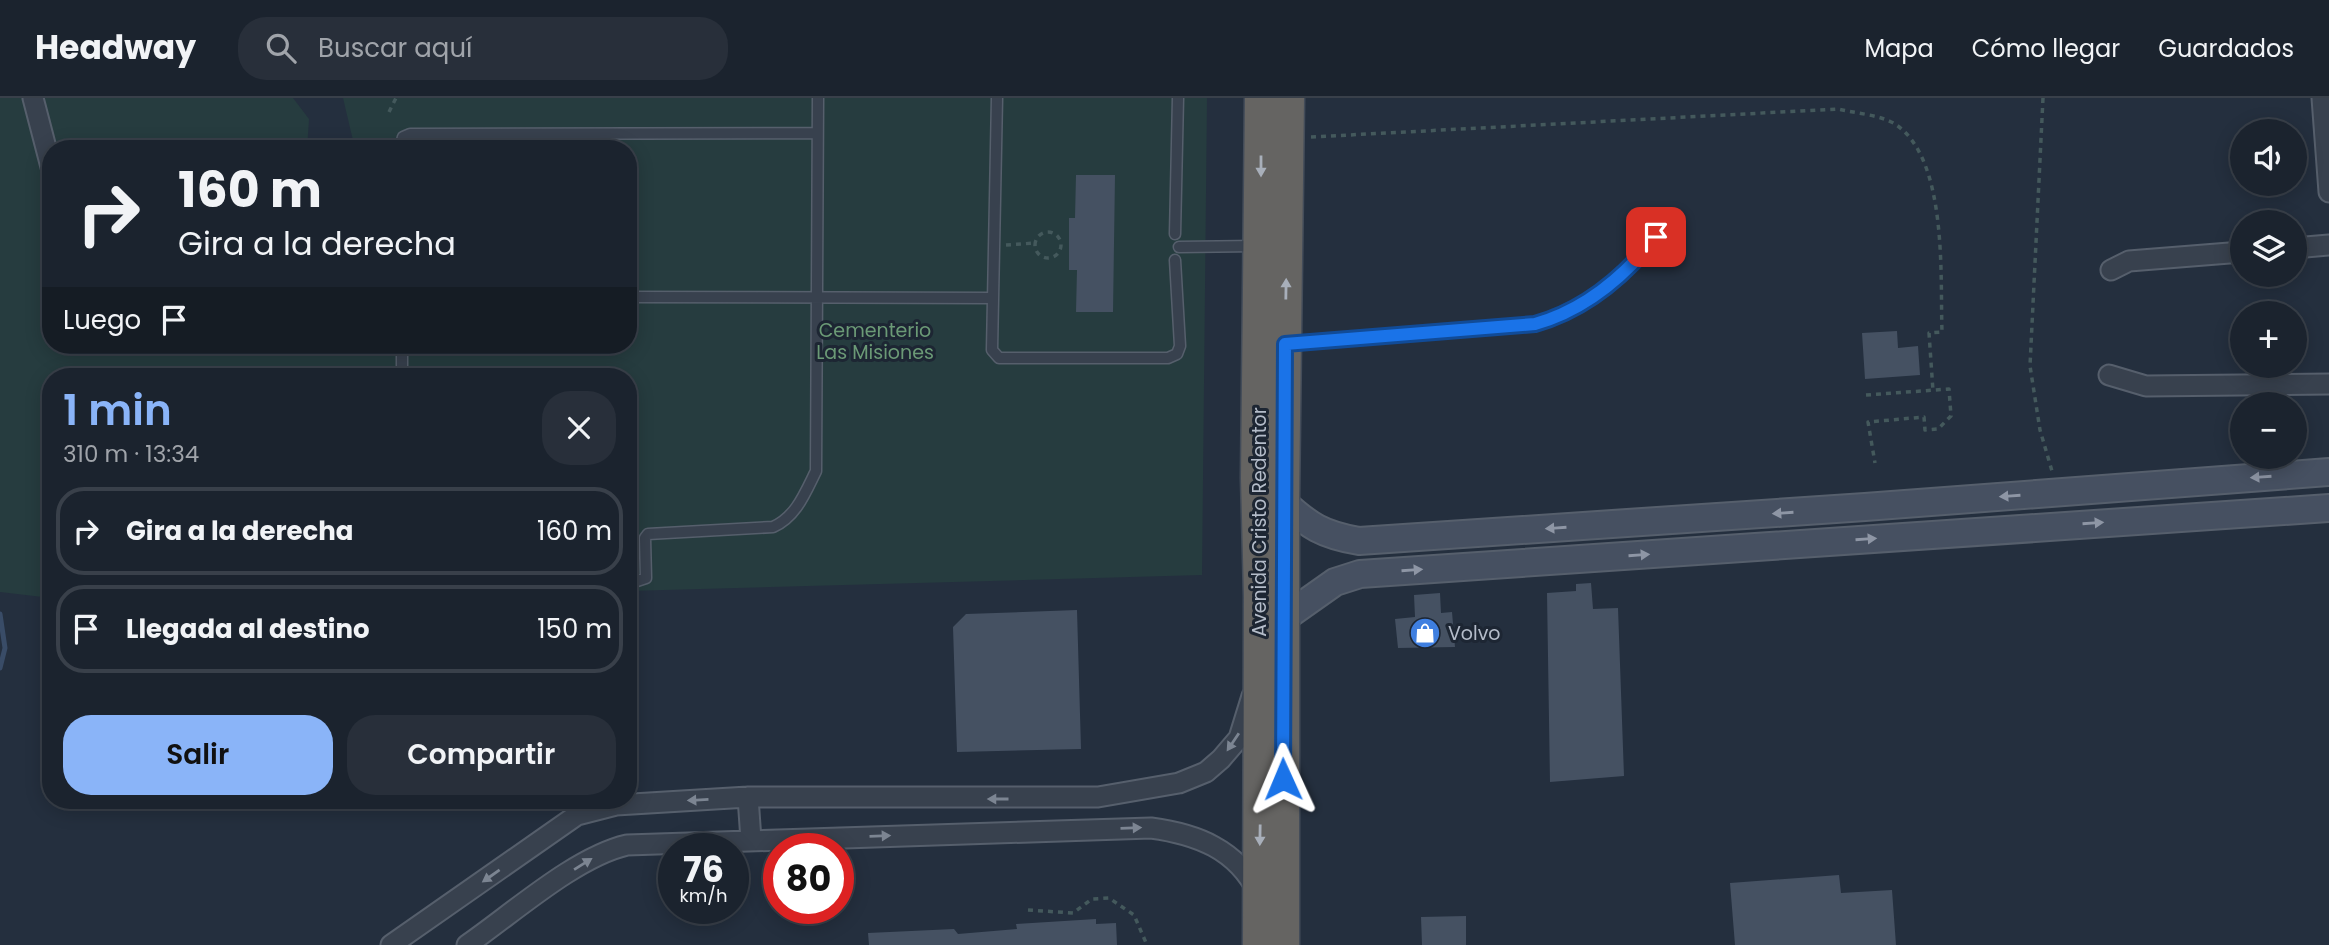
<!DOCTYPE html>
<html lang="es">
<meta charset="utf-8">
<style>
:root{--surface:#1b232e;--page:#282f3a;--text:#f1f3f6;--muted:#a0a4aa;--line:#39404a;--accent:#8ab4f8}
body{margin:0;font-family:Poppins,sans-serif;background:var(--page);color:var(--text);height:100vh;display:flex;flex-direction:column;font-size:26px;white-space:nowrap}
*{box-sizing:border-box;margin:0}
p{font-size:23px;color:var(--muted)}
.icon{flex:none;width:38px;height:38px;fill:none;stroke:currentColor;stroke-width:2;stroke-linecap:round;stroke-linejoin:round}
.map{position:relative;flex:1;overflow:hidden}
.sheet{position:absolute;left:42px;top:270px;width:595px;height:441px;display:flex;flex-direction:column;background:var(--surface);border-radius:28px;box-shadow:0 4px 18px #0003,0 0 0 2px var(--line)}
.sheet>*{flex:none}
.banner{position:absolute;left:42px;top:42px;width:595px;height:214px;border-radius:28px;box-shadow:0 4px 18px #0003,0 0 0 2px var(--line);background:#1b232e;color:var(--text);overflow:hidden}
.fabs{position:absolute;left:2230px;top:21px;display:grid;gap:14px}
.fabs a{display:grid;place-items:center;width:77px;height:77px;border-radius:50%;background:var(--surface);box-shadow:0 4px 18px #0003,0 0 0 2px var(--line);font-size:35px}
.speed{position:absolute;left:658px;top:735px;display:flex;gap:14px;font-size:35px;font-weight:700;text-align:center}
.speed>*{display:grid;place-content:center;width:91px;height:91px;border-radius:50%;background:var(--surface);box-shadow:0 4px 18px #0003,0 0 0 2px var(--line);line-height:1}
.speed small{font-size:18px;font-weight:400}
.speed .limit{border:10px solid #d22;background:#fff;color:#111}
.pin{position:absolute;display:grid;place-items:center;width:60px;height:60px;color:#fff;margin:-30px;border-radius:14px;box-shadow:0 4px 10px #0006}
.me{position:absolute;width:77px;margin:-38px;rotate:359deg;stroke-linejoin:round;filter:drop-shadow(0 0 5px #0008)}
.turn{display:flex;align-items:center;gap:24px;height:147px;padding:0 21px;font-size:32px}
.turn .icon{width:91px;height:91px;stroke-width:2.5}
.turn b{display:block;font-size:49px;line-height:60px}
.then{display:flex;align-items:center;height:66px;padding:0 21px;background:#0003;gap:14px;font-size:26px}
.round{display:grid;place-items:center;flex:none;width:74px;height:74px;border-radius:28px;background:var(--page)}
.summary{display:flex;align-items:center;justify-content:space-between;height:119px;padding:0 21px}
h1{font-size:42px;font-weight:600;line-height:52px;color:var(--accent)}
.button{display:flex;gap:14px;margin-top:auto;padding:14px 21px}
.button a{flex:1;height:80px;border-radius:28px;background:var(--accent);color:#111;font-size:28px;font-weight:600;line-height:80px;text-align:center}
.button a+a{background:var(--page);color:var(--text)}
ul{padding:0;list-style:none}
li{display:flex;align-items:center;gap:21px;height:88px;margin:0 14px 10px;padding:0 7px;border:4px solid var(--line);border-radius:28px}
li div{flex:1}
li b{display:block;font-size:26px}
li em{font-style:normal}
header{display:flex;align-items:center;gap:42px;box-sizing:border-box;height:98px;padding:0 35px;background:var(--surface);border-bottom:2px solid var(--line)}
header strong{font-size:33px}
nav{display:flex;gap:38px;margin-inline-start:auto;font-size:24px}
.search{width:490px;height:63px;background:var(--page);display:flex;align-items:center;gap:18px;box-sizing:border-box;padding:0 24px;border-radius:28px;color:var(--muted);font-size:26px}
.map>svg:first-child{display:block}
.green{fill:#263c3f}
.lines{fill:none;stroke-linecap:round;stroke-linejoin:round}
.stream{stroke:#394c67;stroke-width:5}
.building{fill:#455162}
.service-casing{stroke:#565f6c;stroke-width:13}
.minor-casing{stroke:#565f6c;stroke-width:23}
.secondary-casing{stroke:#565f6c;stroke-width:30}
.trunk-casing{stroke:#434c59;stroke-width:35}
.path{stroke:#44595c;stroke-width:3.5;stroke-dasharray:5 5;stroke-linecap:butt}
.service{stroke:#38414e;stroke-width:10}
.minor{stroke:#38414e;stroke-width:19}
.secondary{stroke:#465061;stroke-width:26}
.trunk{stroke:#656462;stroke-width:32}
.oneway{fill:#a8afba}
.oneway2{fill:#8e96a5}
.oneway3{fill:#7c8592}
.route-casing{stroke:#114b97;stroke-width:18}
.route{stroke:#1a73e8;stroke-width:12}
.labels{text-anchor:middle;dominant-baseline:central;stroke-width:6;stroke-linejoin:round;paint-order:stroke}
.park-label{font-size:19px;fill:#6b9a76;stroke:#1d2633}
.street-label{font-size:19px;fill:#b4bcc9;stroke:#1d2633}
.poi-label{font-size:19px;fill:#b4bcc9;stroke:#1d2633;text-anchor:start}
</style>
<header>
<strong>Headway</strong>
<div class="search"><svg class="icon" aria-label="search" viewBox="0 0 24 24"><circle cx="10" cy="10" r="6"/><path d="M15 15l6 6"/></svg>Buscar aquí</div>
<nav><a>Mapa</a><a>Cómo llegar</a><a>Guardados</a></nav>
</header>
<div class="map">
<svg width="2329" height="847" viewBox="0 0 2329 847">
<rect width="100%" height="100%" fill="#242f3e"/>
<path class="green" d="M 0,0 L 293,0 L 309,21 L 307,51 L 51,51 L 51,247 L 628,247 L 628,51 L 355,51 L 343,0 L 1207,0 L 1202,477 L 628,493 L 628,278 L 51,278 L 51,500 L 0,494 Z"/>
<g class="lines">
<path class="stream" d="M 0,516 L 5,550 L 0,570"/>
</g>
<path class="building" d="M 1076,77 L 1115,77 L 1113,214 L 1076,214 L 1077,172 L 1069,172 L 1069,120 L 1075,120 Z
M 1897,233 L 1898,250 L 1918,248 L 1920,277 L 1865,281 L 1862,235 Z
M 1591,485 L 1593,511 L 1618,510 L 1624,678 L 1550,684 L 1547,495 L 1576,493 L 1576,486 Z
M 1440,495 L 1441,515 L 1452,514 L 1455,549 L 1398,550 L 1395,521 L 1415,519 L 1414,497 Z
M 1077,512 L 1081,651 L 957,654 L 953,529 L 966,516 Z
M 1839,777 L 1841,795 L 1892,792 L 1896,847 L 1735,847 L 1730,785 Z
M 1466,818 L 1466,847 L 1422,847 L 1421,819 Z
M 1096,821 L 1096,826 L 1116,825 L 1117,847 L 869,847 L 868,835 L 954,831 L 958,836 L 1017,831 L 1016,826 Z"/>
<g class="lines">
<g class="service-casing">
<path id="service" d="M 997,0 L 992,252 L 999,260 L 1168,260 L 1177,256 L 1180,248 L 1175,162
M 400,51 L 403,39 L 410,36 L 817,35
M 1175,136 L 1178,0
M 1179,149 L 1256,148
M 628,199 L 991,200
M 1289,246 L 1535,226 C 1585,212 1624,180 1656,139
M 402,278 L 402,247
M 628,486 L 646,480 L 645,440 L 648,436 L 773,429 C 796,419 805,395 816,373 L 818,0"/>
</g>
<g class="minor-casing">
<path id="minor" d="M 33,0 L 51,69
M 2322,0 L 2329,94
M 2294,150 L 2329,147
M 2111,172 L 2129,163 L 2242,154
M 2109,277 L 2146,288 L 2329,286
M 748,699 L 751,742
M 391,847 L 577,717 L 616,707 L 748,699 L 1098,699 L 1179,685 L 1206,674 L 1221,661 L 1239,640 L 1252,598
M 467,847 C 512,816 575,759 627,747 L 1151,730 C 1196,736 1237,751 1258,795"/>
</g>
<g class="secondary-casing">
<path id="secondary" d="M 1283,404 C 1309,428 1323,437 1359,443 L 1865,409 L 2329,374
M 1284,520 L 1335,484 L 1360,476 L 2329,410"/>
</g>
<g class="trunk-casing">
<path id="trunk" d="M 1259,847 L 1260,498 L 1257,380 L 1261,0
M 1283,847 L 1283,404 L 1288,0"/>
</g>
<path class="path" d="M 2043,0 L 2030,268 L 2040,332 L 2052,373
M 389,14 L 396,0
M 1311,39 L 1838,11 C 1854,15 1881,17 1895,26 C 1948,61 1940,177 1942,234 L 1929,235 L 1933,293
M1035 147a13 13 0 1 1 26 0a13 13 0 1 1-26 0Z
M 1006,147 L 1035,145
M 1866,297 L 1949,291 L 1951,318 L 1938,331 L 1925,332 L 1924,319 L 1868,324 L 1875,365
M 1028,812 L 1073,815 L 1092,801 L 1109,800 L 1134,817 L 1147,847"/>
<use href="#service" class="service"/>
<use href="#minor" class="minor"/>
<use href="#secondary" class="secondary"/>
<use href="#trunk" class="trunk"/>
</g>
<defs><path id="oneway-solid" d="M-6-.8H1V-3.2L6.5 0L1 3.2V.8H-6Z" transform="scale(1.75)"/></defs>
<g class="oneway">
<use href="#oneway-solid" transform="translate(1261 68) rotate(90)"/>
<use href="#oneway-solid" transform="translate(1286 191) rotate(-89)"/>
<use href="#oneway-solid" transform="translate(1260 737) rotate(91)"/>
</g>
<g class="oneway2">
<use href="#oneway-solid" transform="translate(2261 379) rotate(176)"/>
<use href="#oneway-solid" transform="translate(2010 398) rotate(176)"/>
<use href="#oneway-solid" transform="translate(1783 415) rotate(176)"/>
<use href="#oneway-solid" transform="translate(2093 425) rotate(-4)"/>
<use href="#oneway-solid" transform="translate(1556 430) rotate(176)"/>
<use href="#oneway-solid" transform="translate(1866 441) rotate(-4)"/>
<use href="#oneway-solid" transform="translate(1639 457) rotate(-4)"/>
<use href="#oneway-solid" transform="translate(1412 472) rotate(-4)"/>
</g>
<g class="oneway3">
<use href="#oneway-solid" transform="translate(1233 644) rotate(124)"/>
<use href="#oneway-solid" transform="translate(998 701) rotate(-180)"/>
<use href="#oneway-solid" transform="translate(698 702) rotate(177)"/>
<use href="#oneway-solid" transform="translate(1131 730) rotate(-2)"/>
<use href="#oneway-solid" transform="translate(880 738) rotate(-2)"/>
<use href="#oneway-solid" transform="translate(583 766) rotate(-32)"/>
<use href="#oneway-solid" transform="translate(491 778) rotate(145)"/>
</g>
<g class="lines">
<g class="route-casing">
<path id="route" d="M 1283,681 L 1285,246 L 1535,226 C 1585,212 1624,179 1656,139"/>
</g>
<use href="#route" class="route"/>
</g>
<defs>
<g id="shop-disc" transform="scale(1.575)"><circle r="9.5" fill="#3f7fe0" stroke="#1d2633"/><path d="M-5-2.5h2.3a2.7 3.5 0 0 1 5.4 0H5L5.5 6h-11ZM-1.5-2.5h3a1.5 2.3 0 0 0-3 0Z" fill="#fff"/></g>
</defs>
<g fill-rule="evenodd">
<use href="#shop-disc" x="1425" y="535"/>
</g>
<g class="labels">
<g class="park-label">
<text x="875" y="232">Cementerio<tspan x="875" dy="22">Las Misiones</tspan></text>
</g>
<g class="street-label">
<text transform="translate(1259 424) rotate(-90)">Avenida Cristo Redentor</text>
</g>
<g class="poi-label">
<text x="1448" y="535">Volvo</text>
</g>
</g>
</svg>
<div class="fabs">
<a><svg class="icon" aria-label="sound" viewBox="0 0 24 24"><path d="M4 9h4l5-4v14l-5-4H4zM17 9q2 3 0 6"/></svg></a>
<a><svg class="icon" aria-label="layers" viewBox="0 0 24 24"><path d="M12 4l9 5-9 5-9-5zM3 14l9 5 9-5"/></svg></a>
<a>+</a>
<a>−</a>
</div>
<div class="speed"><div>76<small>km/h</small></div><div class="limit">80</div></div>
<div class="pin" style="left:1656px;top:139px;background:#d93025"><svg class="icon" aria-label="arrive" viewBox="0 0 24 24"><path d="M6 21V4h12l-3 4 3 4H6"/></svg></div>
<svg class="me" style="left:1283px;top:681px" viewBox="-20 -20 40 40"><path d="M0-17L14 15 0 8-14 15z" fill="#1a73e8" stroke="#fff" stroke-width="4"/></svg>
<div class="banner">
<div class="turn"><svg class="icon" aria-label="right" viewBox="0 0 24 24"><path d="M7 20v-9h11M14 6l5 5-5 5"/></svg><div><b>160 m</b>Gira a la derecha</div></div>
<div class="then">Luego<svg class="icon" aria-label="arrive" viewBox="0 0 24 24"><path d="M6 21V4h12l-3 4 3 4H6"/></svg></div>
</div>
<section class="sheet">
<div class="summary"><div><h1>1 min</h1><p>310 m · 13:34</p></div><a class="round"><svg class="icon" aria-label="close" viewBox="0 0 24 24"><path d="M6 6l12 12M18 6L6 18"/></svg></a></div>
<ul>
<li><svg class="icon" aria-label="right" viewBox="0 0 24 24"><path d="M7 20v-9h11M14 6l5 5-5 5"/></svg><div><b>Gira a la derecha</b></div><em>160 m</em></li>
<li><svg class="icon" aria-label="arrive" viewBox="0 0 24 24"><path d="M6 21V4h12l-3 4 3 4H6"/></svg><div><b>Llegada al destino</b></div><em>150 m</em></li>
</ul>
<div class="button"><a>Salir</a><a>Compartir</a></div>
</section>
</div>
